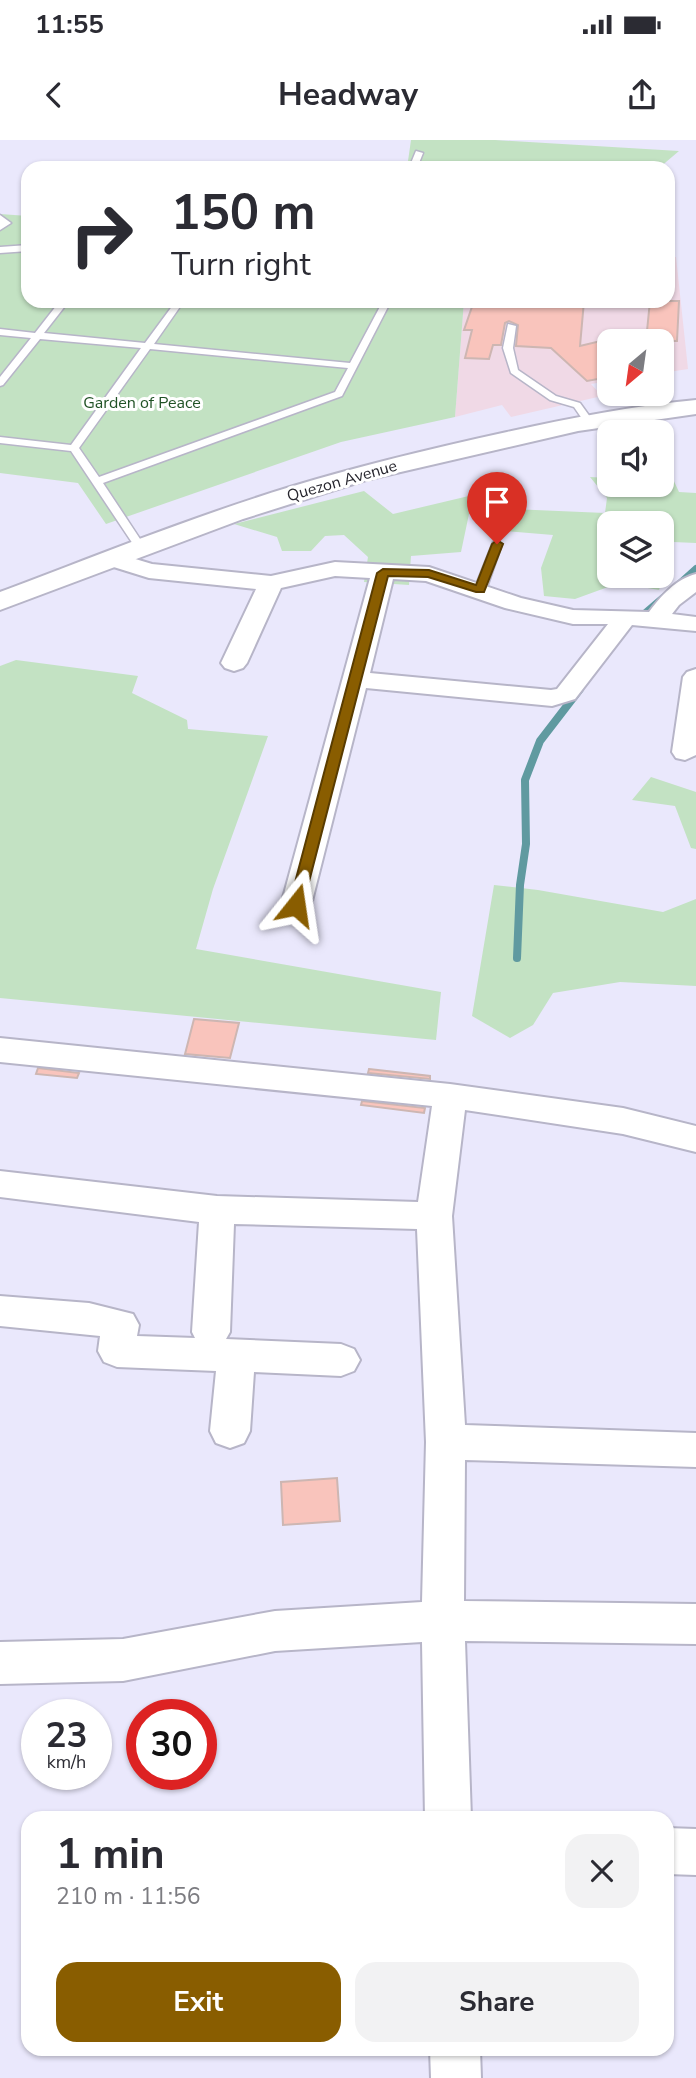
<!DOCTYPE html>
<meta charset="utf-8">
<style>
:root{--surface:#fff;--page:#f2f2f3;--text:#2b2b33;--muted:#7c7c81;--accent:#895d00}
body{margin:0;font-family:"Nunito Sans",sans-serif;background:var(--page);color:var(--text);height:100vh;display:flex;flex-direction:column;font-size:26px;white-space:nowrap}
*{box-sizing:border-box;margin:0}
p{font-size:23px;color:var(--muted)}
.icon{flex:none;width:38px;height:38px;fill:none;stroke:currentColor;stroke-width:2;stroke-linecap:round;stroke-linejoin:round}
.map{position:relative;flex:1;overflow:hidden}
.panel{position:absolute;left:21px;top:1671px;width:653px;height:245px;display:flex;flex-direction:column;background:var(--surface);border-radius:21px;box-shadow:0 2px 5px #0004}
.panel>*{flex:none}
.top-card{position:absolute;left:21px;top:21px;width:654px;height:147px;border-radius:21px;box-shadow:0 2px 5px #0004;background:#fff;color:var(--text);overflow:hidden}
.needle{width:46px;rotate:209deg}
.buttons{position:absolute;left:597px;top:189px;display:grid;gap:14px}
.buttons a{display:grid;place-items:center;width:77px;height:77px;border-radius:14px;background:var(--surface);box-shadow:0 2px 5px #0004;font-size:35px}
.speed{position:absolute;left:21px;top:1559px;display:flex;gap:14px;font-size:35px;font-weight:700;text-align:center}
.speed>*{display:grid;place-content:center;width:91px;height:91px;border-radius:50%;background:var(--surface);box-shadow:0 2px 5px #0004;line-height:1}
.speed small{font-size:18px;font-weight:400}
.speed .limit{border:10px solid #d22;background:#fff;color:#111}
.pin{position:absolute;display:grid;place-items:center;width:60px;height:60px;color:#fff;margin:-72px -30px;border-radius:50% 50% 50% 0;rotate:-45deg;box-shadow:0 0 7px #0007}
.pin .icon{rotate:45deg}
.me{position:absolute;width:77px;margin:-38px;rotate:15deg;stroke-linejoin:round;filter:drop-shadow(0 0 5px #0008)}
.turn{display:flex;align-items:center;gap:24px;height:147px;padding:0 35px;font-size:32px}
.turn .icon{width:91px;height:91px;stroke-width:2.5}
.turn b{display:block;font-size:49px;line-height:60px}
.round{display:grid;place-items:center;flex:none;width:74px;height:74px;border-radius:21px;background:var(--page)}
.headline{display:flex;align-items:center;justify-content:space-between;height:119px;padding:0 35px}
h1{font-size:42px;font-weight:700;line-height:52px}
.button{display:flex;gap:14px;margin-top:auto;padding:14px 35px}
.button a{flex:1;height:80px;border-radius:21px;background:var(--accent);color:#fff;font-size:28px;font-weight:700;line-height:80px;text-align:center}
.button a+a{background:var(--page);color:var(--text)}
.status{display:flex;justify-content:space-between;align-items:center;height:49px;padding:0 35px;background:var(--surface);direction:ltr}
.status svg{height:19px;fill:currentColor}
header{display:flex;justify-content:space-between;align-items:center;height:91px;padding:0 35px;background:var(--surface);font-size:32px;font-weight:700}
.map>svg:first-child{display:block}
.education{fill:#f0d9e6}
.green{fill:#c3e2c3;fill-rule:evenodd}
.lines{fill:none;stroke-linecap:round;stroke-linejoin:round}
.stream-far1{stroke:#609aa0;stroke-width:6}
.stream{stroke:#609aa0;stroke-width:8}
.building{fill:#f9c4bc;stroke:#cdb6b2;stroke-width:2}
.lane-casing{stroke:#b7b5c8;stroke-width:3}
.street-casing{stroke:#b7b5c8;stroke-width:4}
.secondary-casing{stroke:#b7b5c8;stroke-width:4}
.lane{fill:#fff;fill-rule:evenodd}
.street{fill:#fff;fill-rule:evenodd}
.secondary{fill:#fff;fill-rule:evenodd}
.route{fill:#895d00;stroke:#593c00;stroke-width:2}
.labels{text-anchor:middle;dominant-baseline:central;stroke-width:6;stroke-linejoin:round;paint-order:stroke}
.far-park-label{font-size:16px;fill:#205225;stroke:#fff}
.far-street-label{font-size:16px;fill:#26252d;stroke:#fff}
</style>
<div class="status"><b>11:55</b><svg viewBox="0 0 49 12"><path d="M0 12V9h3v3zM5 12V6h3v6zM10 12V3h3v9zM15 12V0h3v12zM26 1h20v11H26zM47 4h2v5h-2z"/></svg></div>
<header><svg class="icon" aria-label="back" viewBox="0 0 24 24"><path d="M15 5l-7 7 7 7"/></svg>Headway<svg class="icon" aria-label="share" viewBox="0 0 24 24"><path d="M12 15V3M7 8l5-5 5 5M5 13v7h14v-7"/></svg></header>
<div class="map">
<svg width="696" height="1938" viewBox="0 0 696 1938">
<rect width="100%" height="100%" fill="#eae8fc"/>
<path class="education" d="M 669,117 L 676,117 L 688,229 L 662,233 L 662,201 L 609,201 L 609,241 L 591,244 L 602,256 L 511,277 L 502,265 L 455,277 L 464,161 L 668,161 Z"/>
<path class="green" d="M 411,0 L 495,0 L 679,11 L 659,28 L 407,28 Z
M 0,74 L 28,76 L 28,161 L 464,161 L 455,277 L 341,302 L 106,384 L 78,343 L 0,333 Z
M 662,326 L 667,326 L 679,352 L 696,353 L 696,403 L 673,402 L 659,450 L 619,443 L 575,459 L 544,456 L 541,428 L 553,395 L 506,391 L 512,369 L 605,373 L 607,358 L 590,337 L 609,338 L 609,345 L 662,345 ZM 609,383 L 662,383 L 662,436 L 609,436 Z
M 364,351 L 393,374 L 473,355 L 461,412 L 411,416 L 409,445 L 364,442 L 368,417 L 344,395 L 325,396 L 311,411 L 282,411 L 277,397 L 234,384 Z
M 16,520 L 138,536 L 132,553 L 187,580 L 188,589 L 268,596 L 213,749 L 196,809 L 441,852 L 436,900 L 0,858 L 0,526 Z
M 651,637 L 696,652 L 696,709 L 691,708 L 675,666 L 632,660 Z
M 494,745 L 538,750 L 663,772 L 696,759 L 696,846 L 620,842 L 553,853 L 533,885 L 510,898 L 472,876 Z"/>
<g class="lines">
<path class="stream-far1" d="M 676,446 L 696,428
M 636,480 L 664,456"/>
<path class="stream" d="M 517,818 L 520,745 L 526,704 L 525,640 L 540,601 L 580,549"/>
</g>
<path class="building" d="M 474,161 L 584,161 L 580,206 L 609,199 L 609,237 L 587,241 L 551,208 L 516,206 L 518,185 L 509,181 L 505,183 L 501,205 L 493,205 L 489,219 L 465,218 L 472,190 L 464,190 Z
M 650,161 L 679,161 L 677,201 L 646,201 Z
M 194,879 L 239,883 L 230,918 L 185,914 Z
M 38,928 L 79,933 L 77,938 L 36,934 Z
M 369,929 L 430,936 L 430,939 L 368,933 Z
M 362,961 L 425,968 L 424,973 L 361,965 Z
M 337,1338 L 340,1381 L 283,1385 L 281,1342 Z"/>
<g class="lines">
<g class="lane-casing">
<path id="lane" d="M 416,11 L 423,13 L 417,28 L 409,28 Z
M 0,75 L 11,83 L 0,90 Z
M 28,105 L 28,111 L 0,113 L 0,107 Z
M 60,161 L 69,161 L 44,193 L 145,203 L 176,161 L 184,161 L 154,204 L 350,223 L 383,161 L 391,161 L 342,256 L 103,343 L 146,408 L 141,411 L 137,410 L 71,311 L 0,303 L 0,297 L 71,305 L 141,208 L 40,199 L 3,245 L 0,246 L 0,237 L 31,198 L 0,195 L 0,189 L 35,193 ZM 150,209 L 348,228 L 335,252 L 99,337 L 79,308 Z
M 508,184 L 516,186 L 513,208 L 518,230 L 556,256 L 580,263 L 593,281 L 591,283 L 585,283 L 574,267 L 550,260 L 511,233 L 503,208 Z
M 493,402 L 502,404 L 486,450 L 476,452 L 474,450 Z"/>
</g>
<g class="street-casing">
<path id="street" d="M 112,412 L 152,424 L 271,436 L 335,422 L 429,427 L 521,458 L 573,470 L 649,472 C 661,456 676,439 696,434 L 696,452 L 679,465 L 672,474 L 696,477 L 696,491 L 632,485 L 575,559 L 552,566 L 366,548 L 311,765 L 306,772 L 296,775 L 286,772 L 281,765 L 370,438 L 335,436 L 281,448 L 247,523 L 243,528 L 234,531 L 225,528 L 221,523 L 256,449 L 149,438 L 104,424 L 100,419 L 104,414 ZM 393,439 L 426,441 L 505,468 L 573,484 L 608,484 L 557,549 L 551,550 L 370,533 Z
M 696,529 L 696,615 L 685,620 L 676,618 L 672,612 L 683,537 L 687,532 Z
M 0,898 L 450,944 L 623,968 L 696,986 L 696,1012 L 623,994 L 465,970 L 452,1076 L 465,1285 L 696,1293 L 696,1327 L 465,1320 L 464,1461 L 696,1464 L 696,1504 L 465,1501 L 471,1678 L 425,1678 L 422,1502 L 275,1511 L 123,1541 L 0,1544 L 0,1502 L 123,1499 L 275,1471 L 422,1462 L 426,1302 L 417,1089 L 234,1084 L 230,1192 L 226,1199 L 341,1204 L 354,1209 L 360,1220 L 354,1231 L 341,1236 L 254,1232 L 250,1291 L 244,1303 L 230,1308 L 216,1303 L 210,1291 L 216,1231 L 117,1227 L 104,1222 L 98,1211 L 100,1196 L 0,1186 L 0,1156 L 89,1163 L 133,1174 L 139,1185 L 137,1196 L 195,1198 L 192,1192 L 199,1082 L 0,1057 L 0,1031 L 217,1056 L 418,1062 L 432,966 L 0,922 Z
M 667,1688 L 696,1689 L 696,1735 L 667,1734 Z
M 430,1909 L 480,1909 L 481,1938 L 431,1938 Z"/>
</g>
<g class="secondary-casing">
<path id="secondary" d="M 696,260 L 696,274 L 578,291 L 366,340 L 243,379 L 0,470 L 0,452 C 96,416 192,377 290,347 C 362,325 434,308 507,292 C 570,278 632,266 696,260 Z"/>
</g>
<use href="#lane" class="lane"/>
<use href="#street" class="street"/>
<use href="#secondary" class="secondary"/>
</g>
<path class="route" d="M 497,400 L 503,404 L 484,452 L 476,452 L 428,437 L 388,436 L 303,765 L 301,768 L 291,768 L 289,765 L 377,433 L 383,429 L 429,430 L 476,445 L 492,404 Z"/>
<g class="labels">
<g class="far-park-label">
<text x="142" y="263">Garden of Peace</text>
</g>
<g class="far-street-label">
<text transform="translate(342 341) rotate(-16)">Quezon Avenue</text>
</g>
</g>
</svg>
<div class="buttons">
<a><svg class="needle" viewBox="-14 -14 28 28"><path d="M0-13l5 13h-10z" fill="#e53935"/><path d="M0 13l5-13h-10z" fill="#7c7c81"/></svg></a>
<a><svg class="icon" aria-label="sound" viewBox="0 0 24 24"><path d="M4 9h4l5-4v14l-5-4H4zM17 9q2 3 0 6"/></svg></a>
<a><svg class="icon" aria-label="layers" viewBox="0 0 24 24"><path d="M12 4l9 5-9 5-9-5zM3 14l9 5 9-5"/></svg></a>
</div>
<div class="speed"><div>23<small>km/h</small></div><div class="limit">30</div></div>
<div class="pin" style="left:497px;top:404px;background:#d93025"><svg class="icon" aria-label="arrive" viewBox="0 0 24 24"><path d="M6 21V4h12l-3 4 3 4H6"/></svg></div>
<svg class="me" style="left:296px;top:765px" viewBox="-20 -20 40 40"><path d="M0-17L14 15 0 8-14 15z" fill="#895d00" stroke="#fff" stroke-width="4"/></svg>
<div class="top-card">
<div class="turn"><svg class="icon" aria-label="right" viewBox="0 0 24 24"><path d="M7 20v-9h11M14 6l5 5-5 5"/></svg><div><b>150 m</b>Turn right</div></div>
</div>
<section class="panel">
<div class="headline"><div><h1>1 min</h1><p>210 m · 11:56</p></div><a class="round"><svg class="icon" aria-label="close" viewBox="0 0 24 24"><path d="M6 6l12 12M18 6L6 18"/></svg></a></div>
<div class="button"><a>Exit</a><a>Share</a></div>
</section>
</div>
